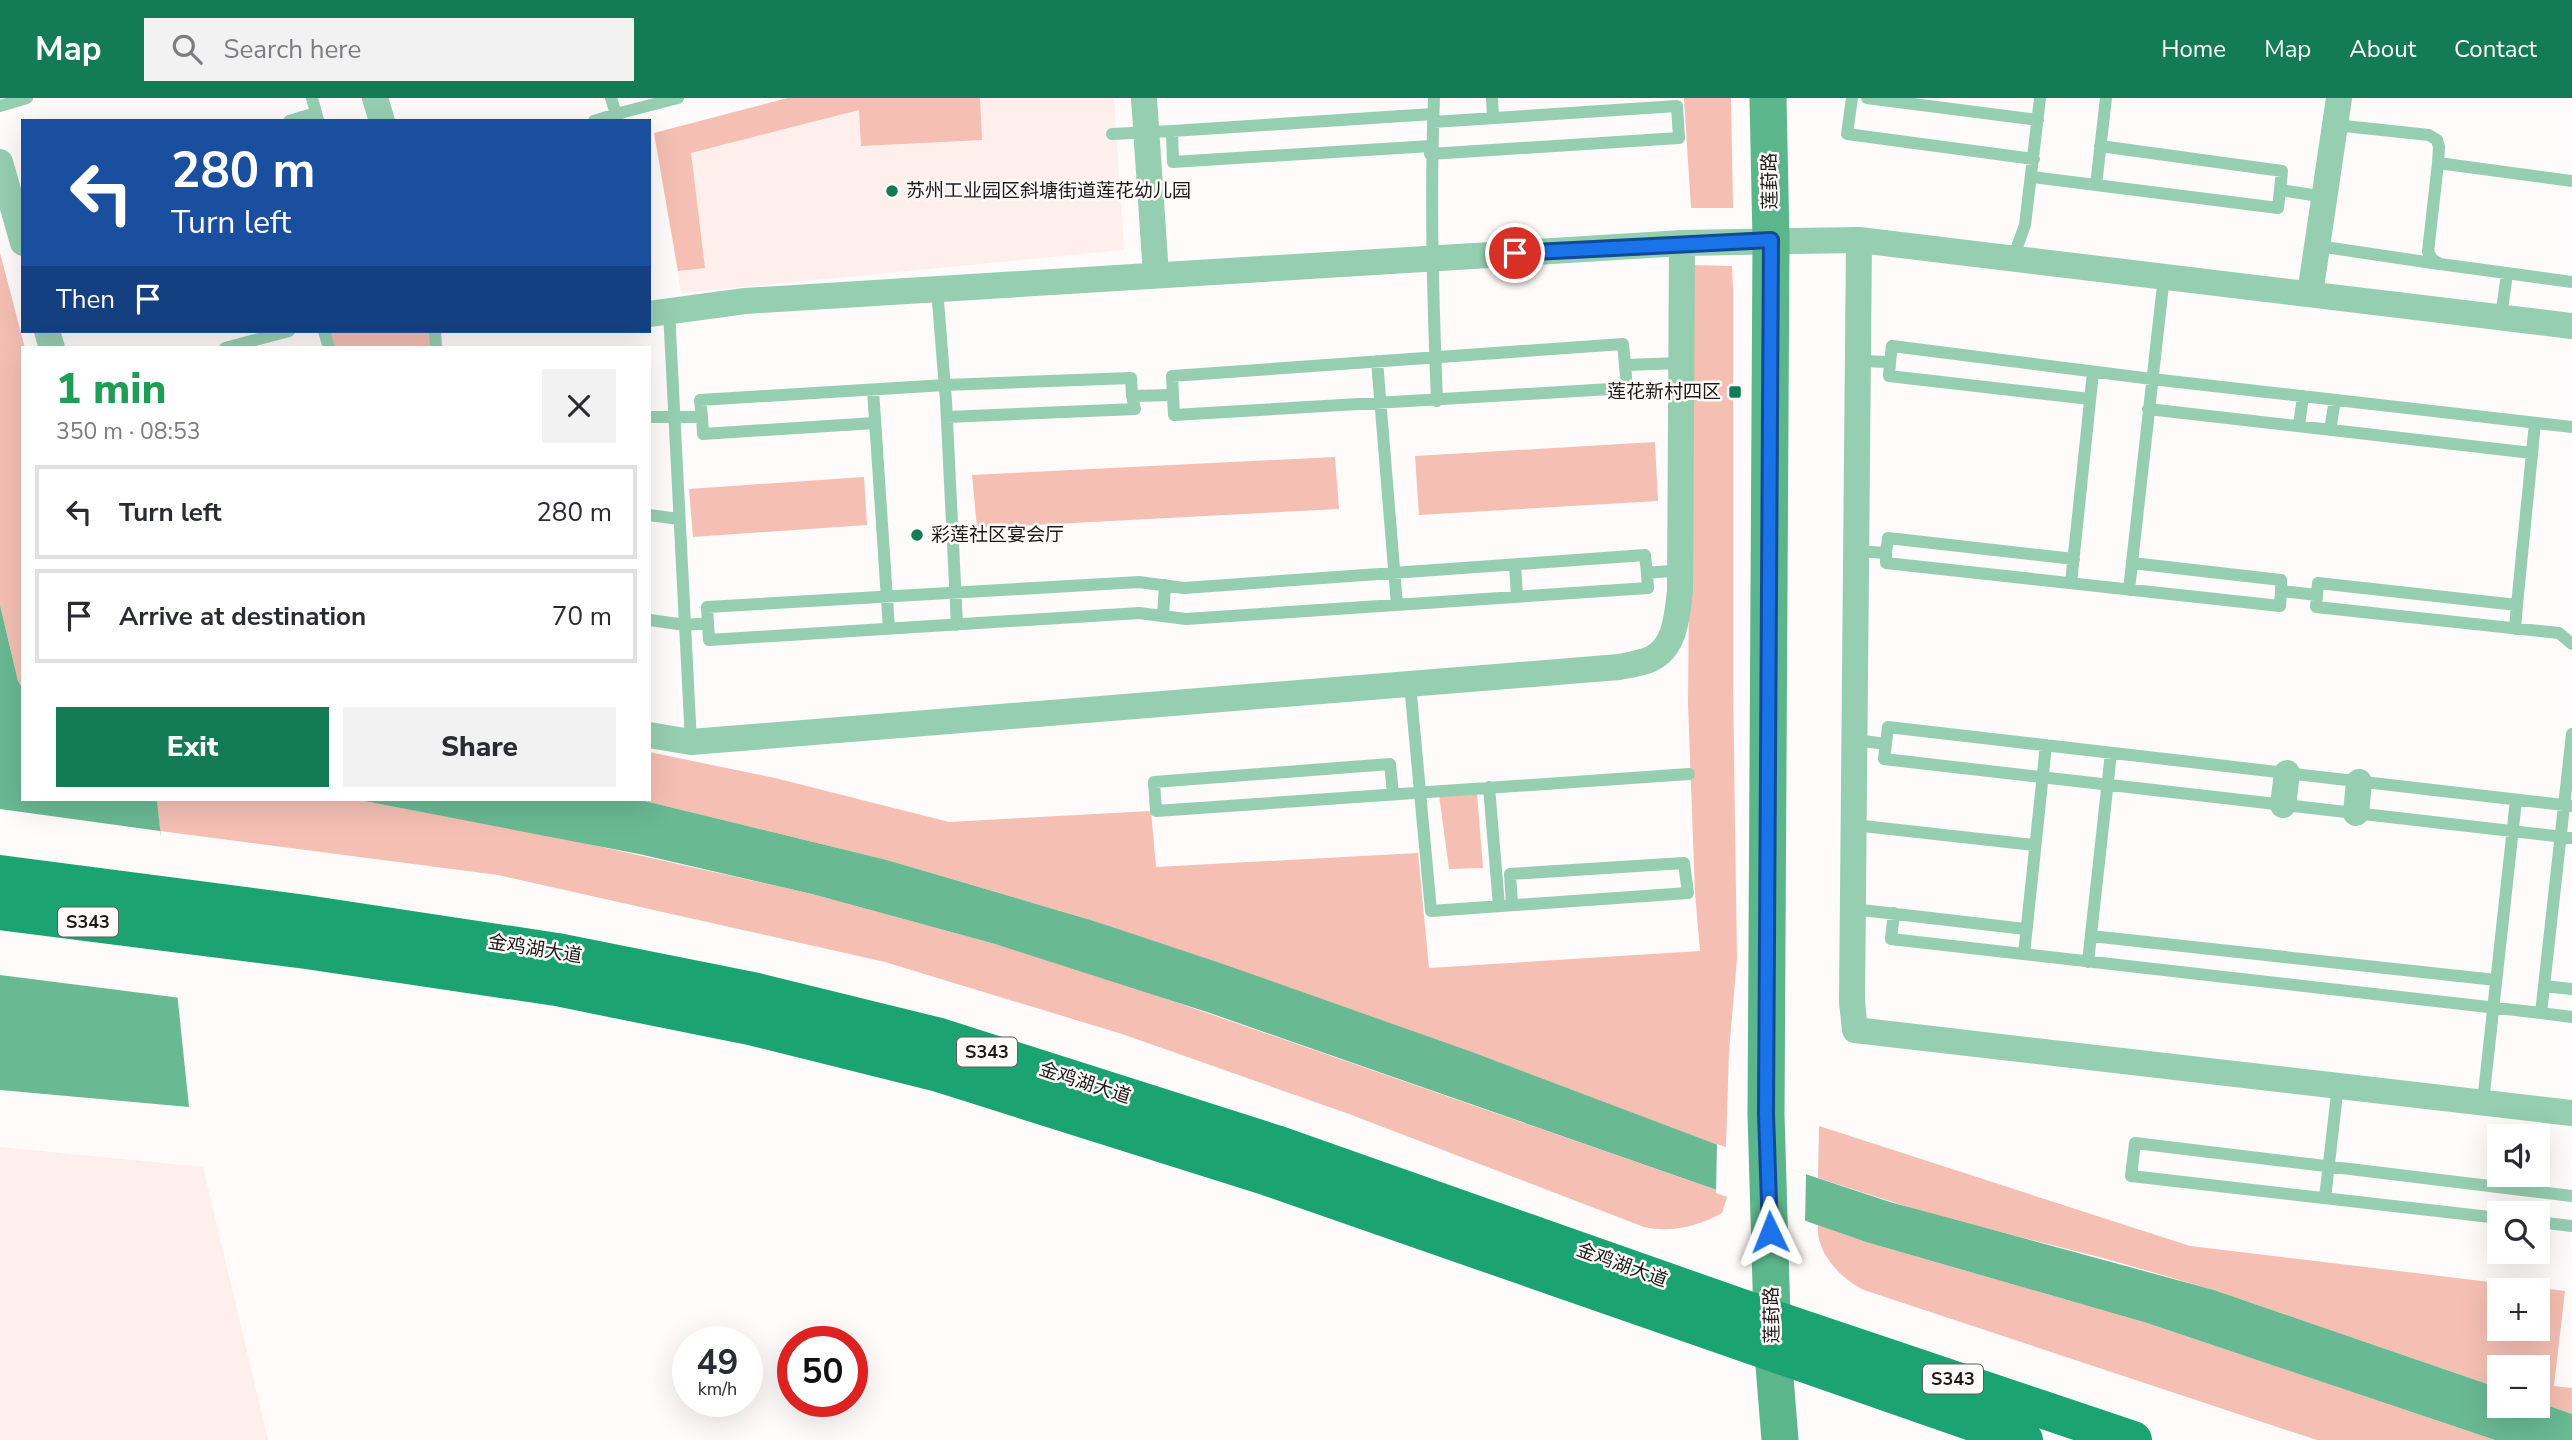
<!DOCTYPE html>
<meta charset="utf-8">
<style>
:root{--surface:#fff;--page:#f2f2f3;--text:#2b2b33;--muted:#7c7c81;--line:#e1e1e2;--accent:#137b55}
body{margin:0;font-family:"Nunito Sans","Noto Sans SC",sans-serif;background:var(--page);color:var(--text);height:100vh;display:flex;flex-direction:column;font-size:26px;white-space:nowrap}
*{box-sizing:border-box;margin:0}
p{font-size:23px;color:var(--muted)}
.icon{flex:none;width:38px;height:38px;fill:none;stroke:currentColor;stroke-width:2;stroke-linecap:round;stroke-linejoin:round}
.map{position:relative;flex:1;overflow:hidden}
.drawer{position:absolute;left:21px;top:248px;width:630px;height:455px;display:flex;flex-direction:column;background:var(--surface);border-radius:0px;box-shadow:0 7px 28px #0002}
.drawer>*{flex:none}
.banner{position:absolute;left:21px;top:21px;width:630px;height:214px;border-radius:0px;box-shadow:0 7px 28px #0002;background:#1a4fa0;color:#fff;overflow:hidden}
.fabs{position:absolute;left:2487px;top:1026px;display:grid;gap:14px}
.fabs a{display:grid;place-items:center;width:63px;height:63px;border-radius:0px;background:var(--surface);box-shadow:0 7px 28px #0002;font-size:35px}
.speed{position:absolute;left:672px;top:1228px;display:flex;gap:14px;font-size:35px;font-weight:700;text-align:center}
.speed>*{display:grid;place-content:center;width:91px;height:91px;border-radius:50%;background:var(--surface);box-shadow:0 7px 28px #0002;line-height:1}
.speed small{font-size:18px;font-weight:400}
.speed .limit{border:10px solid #d22;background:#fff;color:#111}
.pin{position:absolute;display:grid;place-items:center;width:60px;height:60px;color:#fff;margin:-30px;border:4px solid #fff;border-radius:50%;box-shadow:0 2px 7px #0007}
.me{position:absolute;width:77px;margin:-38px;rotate:358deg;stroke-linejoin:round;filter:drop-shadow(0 0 5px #0008)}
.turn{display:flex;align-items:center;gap:24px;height:147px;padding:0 35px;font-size:32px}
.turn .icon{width:91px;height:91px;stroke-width:2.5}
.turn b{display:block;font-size:49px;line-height:60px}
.then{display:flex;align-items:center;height:66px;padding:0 35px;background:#0003;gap:14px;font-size:26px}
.round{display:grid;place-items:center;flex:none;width:74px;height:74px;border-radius:0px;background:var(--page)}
.overview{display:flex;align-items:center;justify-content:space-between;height:119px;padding:0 35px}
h1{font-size:42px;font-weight:800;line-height:52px;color:#1e9e55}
.action{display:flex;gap:14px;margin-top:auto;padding:14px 35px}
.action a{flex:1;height:80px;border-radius:0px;background:var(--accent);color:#fff;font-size:28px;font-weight:800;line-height:80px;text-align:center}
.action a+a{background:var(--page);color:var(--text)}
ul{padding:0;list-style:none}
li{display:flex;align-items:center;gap:21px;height:94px;margin:0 14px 10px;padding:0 21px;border:4px solid var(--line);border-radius:0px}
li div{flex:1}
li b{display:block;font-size:26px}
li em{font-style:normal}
header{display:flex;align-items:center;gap:42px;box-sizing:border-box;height:98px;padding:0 35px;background:var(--accent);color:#fff}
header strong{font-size:33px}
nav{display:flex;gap:38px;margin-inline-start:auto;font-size:24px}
.search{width:490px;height:63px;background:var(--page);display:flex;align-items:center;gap:18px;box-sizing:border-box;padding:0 24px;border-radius:0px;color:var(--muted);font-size:26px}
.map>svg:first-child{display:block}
.built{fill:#ffefec}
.green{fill:#f5bfb3;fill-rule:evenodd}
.water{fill:#69b993}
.pier{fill:#fefbfa}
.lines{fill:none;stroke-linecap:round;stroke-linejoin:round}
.lane{stroke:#96ceb1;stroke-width:12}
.street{stroke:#96ceb1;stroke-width:26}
.secondary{stroke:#5cb68c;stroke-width:37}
.primary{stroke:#1ba472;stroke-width:38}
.route-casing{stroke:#114b97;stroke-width:18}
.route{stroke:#1a73e8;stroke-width:12}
.poi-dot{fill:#137b55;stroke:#fefbfa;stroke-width:2.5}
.labels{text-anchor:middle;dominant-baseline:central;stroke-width:5;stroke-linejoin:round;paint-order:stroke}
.shield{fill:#fefbfa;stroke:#625d5c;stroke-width:2}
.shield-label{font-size:18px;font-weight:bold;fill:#1f1918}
.street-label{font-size:19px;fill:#1f1918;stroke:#fefbfa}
.poi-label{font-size:19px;fill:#1f1918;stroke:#fefbfa;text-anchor:start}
</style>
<header>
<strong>Map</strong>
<div class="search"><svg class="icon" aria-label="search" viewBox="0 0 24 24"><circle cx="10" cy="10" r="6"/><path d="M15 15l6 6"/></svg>Search here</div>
<nav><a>Home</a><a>Map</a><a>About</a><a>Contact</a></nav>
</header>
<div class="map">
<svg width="2572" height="1342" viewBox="0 0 2572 1342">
<rect width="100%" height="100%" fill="#fefbfa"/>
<path class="built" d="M 788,0 L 1114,0 L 1124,152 L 681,195 L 654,35 Z
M 0,1049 L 203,1069 L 268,1342 L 0,1342 Z"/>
<path class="green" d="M 788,0 L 980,0 L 982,42 L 861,48 L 859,12 L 691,55 L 705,170 L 678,173 L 654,35 Z
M 1684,0 L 1731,0 L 1733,110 L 1691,110 Z
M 0,155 L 25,250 L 23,250 L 23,591 L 18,583 L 0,507 Z
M 1692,167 L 1732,168 L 1733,194 L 1733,589 L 1737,861 L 1729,953 L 1726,1050 L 1094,823 L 887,762 L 641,702 L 649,702 L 649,654 L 775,680 L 949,724 L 1151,713 L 1156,769 L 1418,755 L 1429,870 L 1700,853 L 1695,795 L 1688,606 Z
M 326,233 L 434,233 L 435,250 L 331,250 Z
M 1655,344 L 1658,403 L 1419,417 L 1415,358 Z
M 1335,359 L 1339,411 L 977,430 L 972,377 Z
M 864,379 L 867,427 L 693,439 L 689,391 Z
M 1477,696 L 1483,770 L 1449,771 L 1439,697 Z
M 157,702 L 359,702 L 557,739 L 812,796 L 995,846 L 1138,891 L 1728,1096 L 1722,1115 C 1699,1128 1671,1135 1644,1129 L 1349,1016 L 1122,936 L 885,864 L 498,777 L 160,733 Z
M 1819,1028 L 2190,1148 L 2565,1193 L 2554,1288 L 2572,1290 L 2572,1316 L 2538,1304 L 2538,1269 L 2499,1269 L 2499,1290 L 2214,1192 L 2107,1161 L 1933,1117 L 1818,1080 ZM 2499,1192 L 2538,1192 L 2538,1230 L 2499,1230 Z
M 1818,1127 L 1866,1144 L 2147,1225 L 2495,1342 L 2317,1342 L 1864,1192 C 1841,1181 1815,1154 1818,1127 Z"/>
<path class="water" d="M 0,507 L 18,583 L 23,591 L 23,702 L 157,702 L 189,1009 L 0,992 Z
M 359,702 L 641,702 L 887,762 L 1094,823 L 1223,866 L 1472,954 L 1726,1050 L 1890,1104 L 2214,1192 L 2499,1290 L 2499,1307 L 2538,1307 L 2538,1304 L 2572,1316 L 2572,1342 L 2495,1342 L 2147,1225 L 1866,1144 L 1207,914 L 995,846 L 812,796 L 639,756 Z"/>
<path class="pier" d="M 0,711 L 160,733 L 170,789 L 181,900 L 0,877 Z
M 1717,1046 L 1806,1076 L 1805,1126 L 1716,1095 Z"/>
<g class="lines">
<path class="lane" d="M 312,0 L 318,22
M 1434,0 C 1430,101 1433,202 1437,303
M 1492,0 L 1493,20
M 1852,0 L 1847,36 L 2034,61
M 1867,0 L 2038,22
M 0,8 L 27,0
M 289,23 L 316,15
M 594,23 L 616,16 L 611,0
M 618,23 L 616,16 L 678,0
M 2335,27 L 2429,37 L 2437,42 L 2439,49 L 2438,65 L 2572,83
M 1172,33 L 1433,16
M 1112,36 L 1172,33 L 1173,64 L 1431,48
M 1430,56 L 1679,40 L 1677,8 L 1433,24
M 2438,65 L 2428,154 L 2432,161 L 2440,166 L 2572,184
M 2032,79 L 2278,110 L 2282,73 L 2100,48
M 2096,87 L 2106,0
M 2280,92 L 2325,99
M 2318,148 L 2439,166
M 2013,160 L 2025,127 L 2040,0
M 937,191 L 946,303 L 957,527
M 669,213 L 691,644
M 2501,218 L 2507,176
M 324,233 L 329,250
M 435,233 L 436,250
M 225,250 L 289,233
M 1377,263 L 1397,507
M 1858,263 L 1890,264 L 1892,248 L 2152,281 L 2572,329
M 1890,264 L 1889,278 L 2090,301
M 1625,267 L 1623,246 L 1172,278 L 1174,317 L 1627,290 L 1625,267 L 1681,265
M 873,292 L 889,531
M 2148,311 L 2532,355
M 649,319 L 702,319 L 700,302 L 945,287 L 1131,280 L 1132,298
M 702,319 L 703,336 L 875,325
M 947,319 L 1135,311 L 1132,298 L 1173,297
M 2299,328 L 2303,298
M 2330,332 L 2335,302
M 649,417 L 679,421
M 1856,453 L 1886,455 L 1886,465 L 2280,508 L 2281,493 L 2317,497
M 1886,455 L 1888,440 L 2074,461
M 2132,465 L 2281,482 L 2281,493
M 1515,467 L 1517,498
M 2071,485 L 2093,274
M 2129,492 L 2164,178
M 2517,507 L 2535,325
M 1163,518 L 1165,487
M 650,522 L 685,527 L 708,525 L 709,542 L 1139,515 L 1186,521 L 1648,490 L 1647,475
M 708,525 L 707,509 L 1139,484 L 1184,490 L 1645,457 L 1647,475 L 1681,472
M 2515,531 L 2517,507 L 2318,485 L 2316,509 L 2559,535 L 2572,546
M 1410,586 L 1431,813 L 1688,795 L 1684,765 L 1510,776 L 1512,807
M 1855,642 L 1886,646
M 1489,689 L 1499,808
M 1393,696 L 1390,666 L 1154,684 L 1156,713 L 1689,676
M 2572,708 L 1888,629 L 1884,661 L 2572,740
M 1854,727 L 2034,747
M 1853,811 L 2025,831
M 1894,815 L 1891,841 L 2541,915 L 2572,636
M 2091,838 L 2496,882
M 2024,856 L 2046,647
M 2088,864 L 2111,655
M 2544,888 L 2572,891
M 2541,915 L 2572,919
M 2483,1004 L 2516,702
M 2325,1100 L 2338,987
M 2499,1120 L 2131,1078 L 2135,1045 L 2572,1098
M 2538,1124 L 2572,1128"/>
<path class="street" d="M 375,0 L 382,23
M 1144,0 L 1156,177
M 0,64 L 23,145
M 1859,142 L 2572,228
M 2310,196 L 2339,0
M 649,216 L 745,203 L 1682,145
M 47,233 L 52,250
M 649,637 L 691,644 L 1619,569 C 1629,567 1642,565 1651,561 C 1676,549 1677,517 1680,493 L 1682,145 L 1859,142 L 1852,904 L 1855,932 L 2572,1015
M 2283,707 L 2287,675
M 2356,715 L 2359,684"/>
<path class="secondary" d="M 1768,0 L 1771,142 L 1766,1016 L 1773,1255 L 1780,1342"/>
<path class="primary" d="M 0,776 L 306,816 L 557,854 L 757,894 L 940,939 L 1276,1046 L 1773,1221 L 2133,1342
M 0,813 L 306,852 L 556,889 L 754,929 L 935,974 L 1268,1079 L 2024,1342"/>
</g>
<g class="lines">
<g class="route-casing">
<path id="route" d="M 1515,155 L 1771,142 L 1766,1016 L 1770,1134"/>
</g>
<use href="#route" class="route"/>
</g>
<g class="poi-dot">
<circle cx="892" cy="93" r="7"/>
<rect x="1728" y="287" width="14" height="14" rx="3.5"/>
<circle cx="917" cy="437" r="7"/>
</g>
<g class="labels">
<g class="shield">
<rect x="58" y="809.5" width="60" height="29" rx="5"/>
<rect x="957" y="939.5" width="60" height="29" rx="5"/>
<rect x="1923" y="1266.5" width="60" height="29" rx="5"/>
</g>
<g class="shield-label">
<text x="88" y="824">S343</text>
<text x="987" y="954">S343</text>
<text x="1953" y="1281">S343</text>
</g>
<g class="street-label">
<text transform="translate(1770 83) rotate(-91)">莲葑路</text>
<text transform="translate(535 851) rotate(9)">金鸡湖大道</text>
<text transform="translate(1085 985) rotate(18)">金鸡湖大道</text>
<text transform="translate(1622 1167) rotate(20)">金鸡湖大道</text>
<text transform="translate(1772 1217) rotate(-91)">莲葑路</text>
</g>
<g class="poi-label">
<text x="906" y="93">苏州工业园区斜塘街道莲花幼儿园</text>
<text x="1721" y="294" text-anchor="end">莲花新村四区</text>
<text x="931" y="437">彩莲社区宴会厅</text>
</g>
</g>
</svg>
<div class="fabs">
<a><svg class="icon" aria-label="sound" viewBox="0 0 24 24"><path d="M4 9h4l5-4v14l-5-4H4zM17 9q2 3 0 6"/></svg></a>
<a><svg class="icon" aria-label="search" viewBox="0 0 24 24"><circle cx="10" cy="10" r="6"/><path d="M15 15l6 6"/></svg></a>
<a>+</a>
<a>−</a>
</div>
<div class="speed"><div>49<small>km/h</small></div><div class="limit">50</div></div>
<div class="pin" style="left:1515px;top:155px;background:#d93025"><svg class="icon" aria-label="arrive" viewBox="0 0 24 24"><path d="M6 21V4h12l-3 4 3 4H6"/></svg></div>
<svg class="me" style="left:1770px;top:1134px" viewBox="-20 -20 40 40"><path d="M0-17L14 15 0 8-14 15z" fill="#1a73e8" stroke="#fff" stroke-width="4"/></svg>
<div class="banner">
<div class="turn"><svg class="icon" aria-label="left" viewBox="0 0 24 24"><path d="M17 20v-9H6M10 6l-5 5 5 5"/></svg><div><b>280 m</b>Turn left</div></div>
<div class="then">Then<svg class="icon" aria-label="arrive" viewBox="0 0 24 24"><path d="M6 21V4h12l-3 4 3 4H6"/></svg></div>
</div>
<section class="drawer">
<div class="overview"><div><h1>1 min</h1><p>350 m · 08:53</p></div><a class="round"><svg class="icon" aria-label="close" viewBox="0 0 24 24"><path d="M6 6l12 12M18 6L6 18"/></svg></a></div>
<ul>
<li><svg class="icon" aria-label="left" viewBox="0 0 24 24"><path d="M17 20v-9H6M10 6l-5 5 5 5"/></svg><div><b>Turn left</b></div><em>280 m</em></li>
<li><svg class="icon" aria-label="arrive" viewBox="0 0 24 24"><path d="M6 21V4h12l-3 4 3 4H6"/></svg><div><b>Arrive at destination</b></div><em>70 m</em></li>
</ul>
<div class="action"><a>Exit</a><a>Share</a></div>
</section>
</div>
